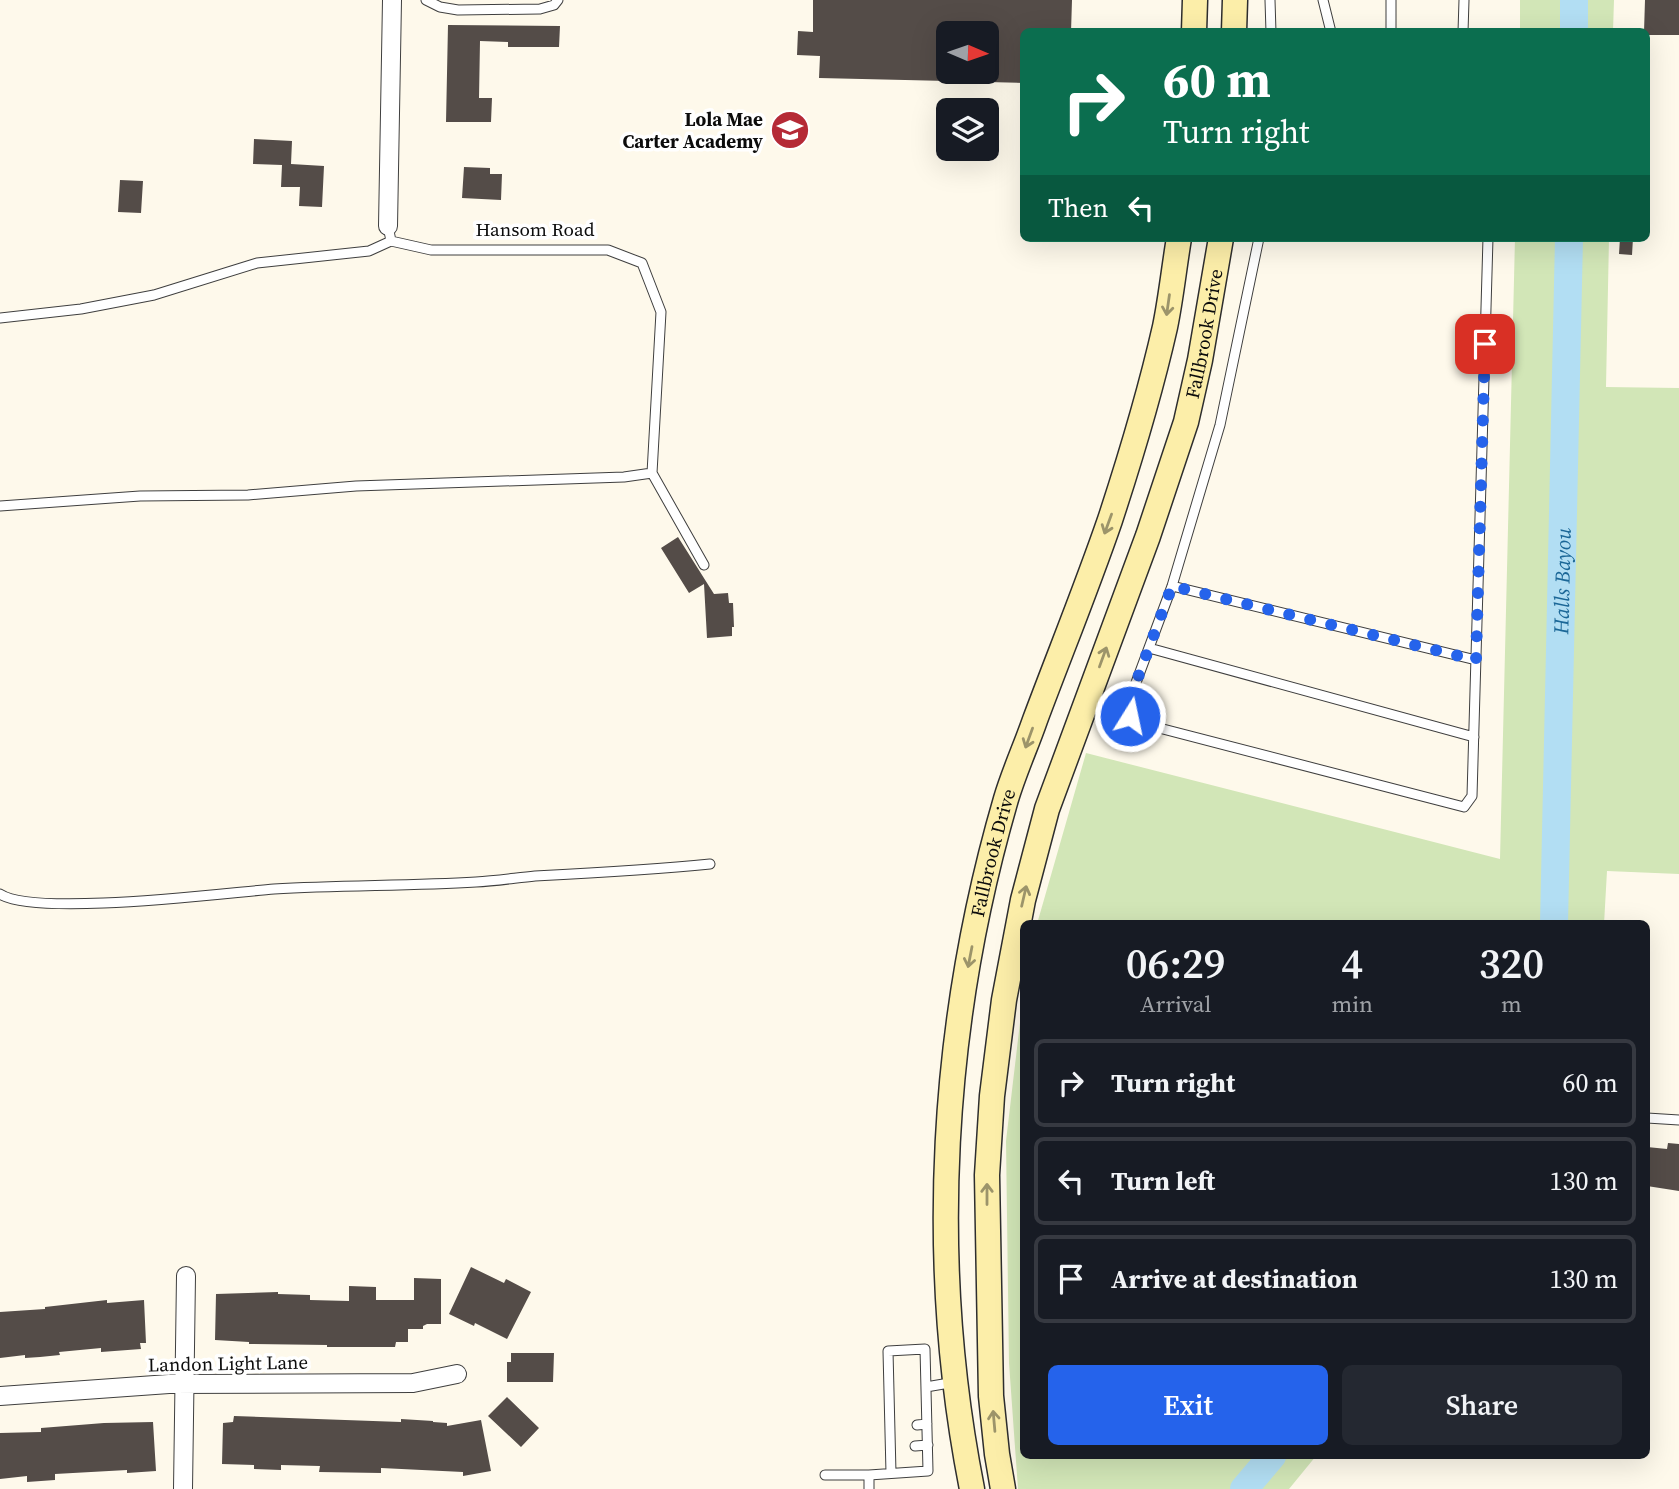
<!DOCTYPE html>
<style>
:root{--surface:#171b24;--page:#242831;--text:#f1f3f6;--muted:#9ea1a6;--line:#363941;--accent:#2563eb}
body{margin:0;font-family:"Source Serif 4",serif;background:var(--page);color:var(--text);height:100vh;display:flex;flex-direction:column;font-size:26px;white-space:nowrap}
*{box-sizing:border-box;margin:0}
p{font-size:23px;color:var(--muted)}
.icon{flex:none;width:38px;height:38px;fill:none;stroke:currentColor;stroke-width:2;stroke-linecap:round;stroke-linejoin:round}
.map{position:relative;flex:1;overflow:hidden}
.details{position:absolute;left:1020px;top:920px;width:630px;height:539px;display:flex;flex-direction:column;background:var(--surface);border-radius:10px;box-shadow:0 7px 28px #0002}
.details>*{flex:none}
.hud{position:absolute;left:1020px;top:28px;width:630px;height:214px;border-radius:10px;box-shadow:0 7px 28px #0002;background:#0b6e4f;color:#fff;overflow:hidden}
.needle{width:46px;rotate:92deg}
.controls{position:absolute;left:936px;top:21px;display:grid;gap:14px}
.controls a{display:grid;place-items:center;width:63px;height:63px;border-radius:10px;background:var(--surface);box-shadow:0 7px 28px #0002;font-size:35px}
.pin{position:absolute;display:grid;place-items:center;width:60px;height:60px;color:#fff;margin:-30px;border-radius:14px;box-shadow:0 4px 10px #0006}
.me{position:absolute;width:77px;margin:-38px;rotate:10deg;stroke-linejoin:round;filter:drop-shadow(0 0 5px #0008)}
.turn{display:flex;align-items:center;gap:24px;height:147px;padding:0 28px;font-size:32px}
.turn .icon{width:91px;height:91px;stroke-width:2.5}
.turn b{display:block;font-size:49px;line-height:60px}
.then{display:flex;align-items:center;height:66px;padding:0 28px;background:#0003;gap:14px;font-size:26px}
.eta{display:flex;justify-content:space-evenly;align-items:center;height:119px;text-align:center}
.eta b{font-size:42px;font-weight:600;line-height:49px}
.cta{display:flex;gap:14px;margin-top:auto;padding:14px 28px}
.cta a{flex:1;height:80px;border-radius:10px;background:var(--accent);color:#fff;font-size:28px;font-weight:600;line-height:80px;text-align:center}
.cta a+a{background:var(--page);color:var(--text)}
ul{padding:0;list-style:none}
li{display:flex;align-items:center;gap:21px;height:88px;margin:0 14px 10px;padding:0 14px;border:4px solid var(--line);border-radius:10px}
li div{flex:1}
li b{display:block;font-size:26px}
li em{font-style:normal}
.map>svg:first-child{display:block}
.green{fill:#d2e6b7}
.lines{fill:none;stroke-linecap:round;stroke-linejoin:round}
.river{stroke:#b2def3;stroke-width:28}
.building{fill:#544c48}
.service-casing{stroke:#3f3f3f;stroke-width:11}
.minor-casing{stroke:#3f3f3f;stroke-width:20}
.secondary-casing{stroke:#2e2e2e;stroke-width:27}
.service{stroke:#fff;stroke-width:9}
.minor{stroke:#fff;stroke-width:18}
.secondary{stroke:#fceea9;stroke-width:24}
.oneway{stroke:#9c946a}
.route{stroke:#2563eb;stroke-width:12;stroke-dasharray:0 21.6}
.labels{text-anchor:middle;dominant-baseline:central;stroke-width:7;stroke-linejoin:round;paint-order:stroke}
.poi-label{font-size:19px;font-weight:bold;fill:#0c0c0c;stroke:#fff;text-anchor:end}
.street-label{font-size:19px;fill:#0c0c0c;stroke:#fff}
.water-label{font-size:21px;font-style:italic;fill:#1b6797;stroke:#fff}
</style>
<div class="map">
<svg width="1679" height="1489" viewBox="0 0 1679 1489">
<rect width="100%" height="100%" fill="#fef9eb"/>
<path class="green" d="M 1520,0 L 1614,0 L 1613,31 L 1520,31 Z
M 1515,238 L 1609,238 L 1606,387 L 1679,388 L 1679,874 L 1607,871 L 1604,924 L 1037,924 L 1086,753 L 1500,859 Z
M 1024,989 L 1024,1456 L 1316,1456 L 1289,1489 L 1018,1489 L 1009,1363 L 1006,1141 Z"/>
<g class="lines">
<g class="river">
<path d="M 1574,32 L 1574,0"/>
<path id="s1" d="M 1554,924 L 1569,238"/>
<path d="M 1244,1489 L 1272,1456"/>
</g>
</g>
<path class="building" d="M 813,0 L 1072,0 L 1071,32 L 1024,32 L 1024,83 L 987,82 L 987,33 L 948,33 L 948,81 L 819,78 L 820,56 L 797,55 L 798,31 L 813,32 Z
M 1645,0 L 1679,0 L 1679,35 L 1647,35 L 1647,32 L 1644,32 Z
M 448,25 L 560,26 L 559,47 L 508,47 L 508,42 L 480,41 L 479,98 L 492,98 L 491,122 L 446,122 Z
M 254,139 L 292,141 L 291,164 L 324,166 L 322,207 L 299,206 L 300,187 L 281,187 L 282,165 L 253,164 Z
M 464,167 L 490,168 L 490,174 L 502,174 L 501,200 L 462,198 Z
M 120,180 L 143,181 L 141,213 L 118,212 Z
M 1620,238 L 1633,238 L 1632,255 L 1619,254 Z
M 678,537 L 714,594 L 728,593 L 729,603 L 733,603 L 734,627 L 732,627 L 732,636 L 707,638 L 704,584 L 689,593 L 661,548 Z
M 1668,1143 L 1679,1144 L 1679,1191 L 1647,1186 L 1647,1147 L 1667,1149 Z
M 471,1267 L 504,1283 L 506,1279 L 531,1292 L 507,1339 L 475,1323 L 474,1326 L 449,1314 Z
M 414,1278 L 441,1279 L 441,1324 L 427,1324 L 423,1326 L 423,1329 L 408,1329 L 408,1342 L 396,1342 L 395,1347 L 327,1347 L 327,1345 L 249,1344 L 249,1342 L 215,1340 L 216,1294 L 278,1292 L 278,1294 L 310,1295 L 310,1300 L 349,1301 L 349,1286 L 376,1287 L 376,1300 L 414,1300 Z
M 107,1300 L 107,1303 L 144,1300 L 146,1343 L 140,1343 L 141,1349 L 101,1352 L 101,1348 L 59,1352 L 60,1355 L 40,1357 L 25,1358 L 25,1355 L 0,1358 L 0,1312 L 45,1309 L 45,1307 Z
M 511,1353 L 554,1353 L 553,1382 L 507,1382 L 507,1362 L 511,1362 Z
M 507,1397 L 539,1428 L 521,1447 L 488,1416 Z
M 234,1416 L 401,1422 L 401,1419 L 433,1421 L 433,1422 L 447,1423 L 447,1426 L 481,1420 L 491,1471 L 463,1476 L 463,1472 L 381,1468 L 381,1473 L 319,1472 L 320,1466 L 281,1465 L 281,1470 L 254,1469 L 254,1465 L 222,1464 L 223,1423 L 233,1422 Z
M 153,1422 L 156,1471 L 127,1473 L 127,1470 L 55,1474 L 55,1480 L 27,1482 L 27,1476 L 0,1479 L 0,1433 L 41,1432 L 41,1428 L 104,1423 Z"/>
<g class="lines">
<g class="service-casing">
<path id="service" d="M 426,0 L 440,7 L 458,10 L 540,9 L 554,5 L 558,0
M 1270,0 L 1271,32
M 1323,0 L 1331,32
M 1391,32 L 1391,0
M 1463,32 L 1464,0
M 388,226 L 391,241 L 431,250 L 608,250 L 642,263 L 661,312 L 652,473 L 704,565
M 1259,238 L 1220,425 L 1172,586 L 1131,696 C 1127,708 1126,713 1136,722 L 1464,807 L 1472,796 L 1488,238
M 0,318 L 81,309 L 154,295 L 257,263 L 369,251 L 391,241
M 0,506 L 140,496 L 248,495 L 356,486 L 624,477 L 652,473
M 1172,586 L 1476,660
M 1149,648 L 1474,737
M 0,894 C 35,917 224,893 274,889 C 342,885 409,886 476,882 C 496,881 515,878 535,876 C 593,873 651,870 710,864
M 1647,1118 L 1679,1120
M 926,1387 L 955,1382
M 917,1425 L 927,1424
M 915,1446 L 928,1445
M 825,1475 L 869,1475 L 869,1489
M 869,1475 L 928,1471 L 925,1349 L 888,1351 L 891,1473"/>
</g>
<g class="minor-casing">
<path id="minor" d="M 388,226 L 392,0
M 0,1396 L 169,1384 L 413,1383 L 457,1374
M 183,1489 L 186,1276"/>
</g>
<g class="secondary-casing">
<g id="secondary">
<path d="M 1194,32 L 1195,0"/>
<path d="M 1234,32 L 1235,0"/>
<path id="s2" d="M 972,1489 C 927,1261 941,1022 1006,799 C 1014,772 1026,746 1035,720 C 1060,653 1087,587 1110,520 C 1131,456 1150,393 1165,327 C 1171,298 1174,268 1179,238"/>
<path id="s3" d="M 1003,1489 L 997,1454 L 991,1396 L 987,1175 L 992,1096 L 1004,1000 L 1023,900 L 1047,809 L 1148,536 L 1186,422 L 1200,360 L 1221,238"/>
</g>
</g>
<use href="#service" class="service"/>
<use href="#minor" class="minor"/>
<use href="#secondary" class="secondary"/>
</g>
<defs><path id="oneway-shaft" d="M-6 0H5M1.5-3L5.5 0L1.5 3" fill="none" stroke-width="1.6" stroke-linecap="round" stroke-linejoin="round" transform="scale(1.75)"/></defs>
<g class="oneway">
<use href="#oneway-shaft" transform="translate(1168 305) rotate(98)"/>
<use href="#oneway-shaft" transform="translate(1108 524) rotate(110)"/>
<use href="#oneway-shaft" transform="translate(1103 657) rotate(-70)"/>
<use href="#oneway-shaft" transform="translate(1029 738) rotate(110)"/>
<use href="#oneway-shaft" transform="translate(1024 896) rotate(-77)"/>
<use href="#oneway-shaft" transform="translate(970 957) rotate(101)"/>
<use href="#oneway-shaft" transform="translate(987 1194) rotate(-90)"/>
<use href="#oneway-shaft" transform="translate(994 1421) rotate(-95)"/>
</g>
<g class="lines">
<path class="route" d="M 1130,716 L 1127,709 L 1131,696 L 1172,586 L 1476,660 L 1485,344"/>
</g>
<defs>
<g id="school-disc" transform="scale(2.0125)"><circle r="9.5" fill="#b52a37" stroke="#fff"/><path d="M0-5L7-2L0 1L-7-2ZM-4 1L0 2.5L4 1V4Q0 6-4 4Z" fill="#fff"/></g>
</defs>
<g fill-rule="evenodd">
<use href="#school-disc" x="790" y="130"/>
</g>
<g class="labels">
<g class="poi-label">
<text x="763" y="119">Lola Mae<tspan x="763" dy="22">Carter Academy</tspan></text>
</g>
<g class="street-label">
<text x="535" y="229">Hansom Road</text>
<text stroke="none"><textPath href="#s3" startOffset="1188">Fallbrook Drive</textPath></text>
<text stroke="none"><textPath href="#s2" startOffset="642">Fallbrook Drive</textPath></text>
<text transform="translate(228 1363) rotate(-1)">Landon Light Lane</text>
</g>
<g class="water-label">
<text stroke="none"><textPath href="#s1" startOffset="343">Halls Bayou</textPath></text>
</g>
</g>
</svg>
<div class="controls">
<a><svg class="needle" viewBox="-14 -14 28 28"><path d="M0-13l5 13h-10z" fill="#e53935"/><path d="M0 13l5-13h-10z" fill="#9ea1a6"/></svg></a>
<a><svg class="icon" aria-label="layers" viewBox="0 0 24 24"><path d="M12 4l9 5-9 5-9-5zM3 14l9 5 9-5"/></svg></a>
</div>
<div class="pin" style="left:1485px;top:344px;background:#d93025"><svg class="icon" aria-label="arrive" viewBox="0 0 24 24"><path d="M6 21V4h12l-3 4 3 4H6"/></svg></div>
<svg class="me" style="left:1130px;top:716px" viewBox="-20 -20 40 40"><circle r="17" fill="#2563eb" stroke="#fff" stroke-width="3"/><path d="M0-11L8 9 0 5-8 9z" fill="#fff"/></svg>
<div class="hud">
<div class="turn"><svg class="icon" aria-label="right" viewBox="0 0 24 24"><path d="M7 20v-9h11M14 6l5 5-5 5"/></svg><div><b>60 m</b>Turn right</div></div>
<div class="then">Then<svg class="icon" aria-label="left" viewBox="0 0 24 24"><path d="M17 20v-9H6M10 6l-5 5 5 5"/></svg></div>
</div>
<section class="details">
<div class="eta">
<div><b>06:29</b><p>Arrival</p></div>
<div><b>4</b><p>min</p></div>
<div><b>320</b><p>m</p></div>
</div>
<ul>
<li><svg class="icon" aria-label="right" viewBox="0 0 24 24"><path d="M7 20v-9h11M14 6l5 5-5 5"/></svg><div><b>Turn right</b></div><em>60 m</em></li>
<li><svg class="icon" aria-label="left" viewBox="0 0 24 24"><path d="M17 20v-9H6M10 6l-5 5 5 5"/></svg><div><b>Turn left</b></div><em>130 m</em></li>
<li><svg class="icon" aria-label="arrive" viewBox="0 0 24 24"><path d="M6 21V4h12l-3 4 3 4H6"/></svg><div><b>Arrive at destination</b></div><em>130 m</em></li>
</ul>
<div class="cta"><a>Exit</a><a>Share</a></div>
</section>
</div>
